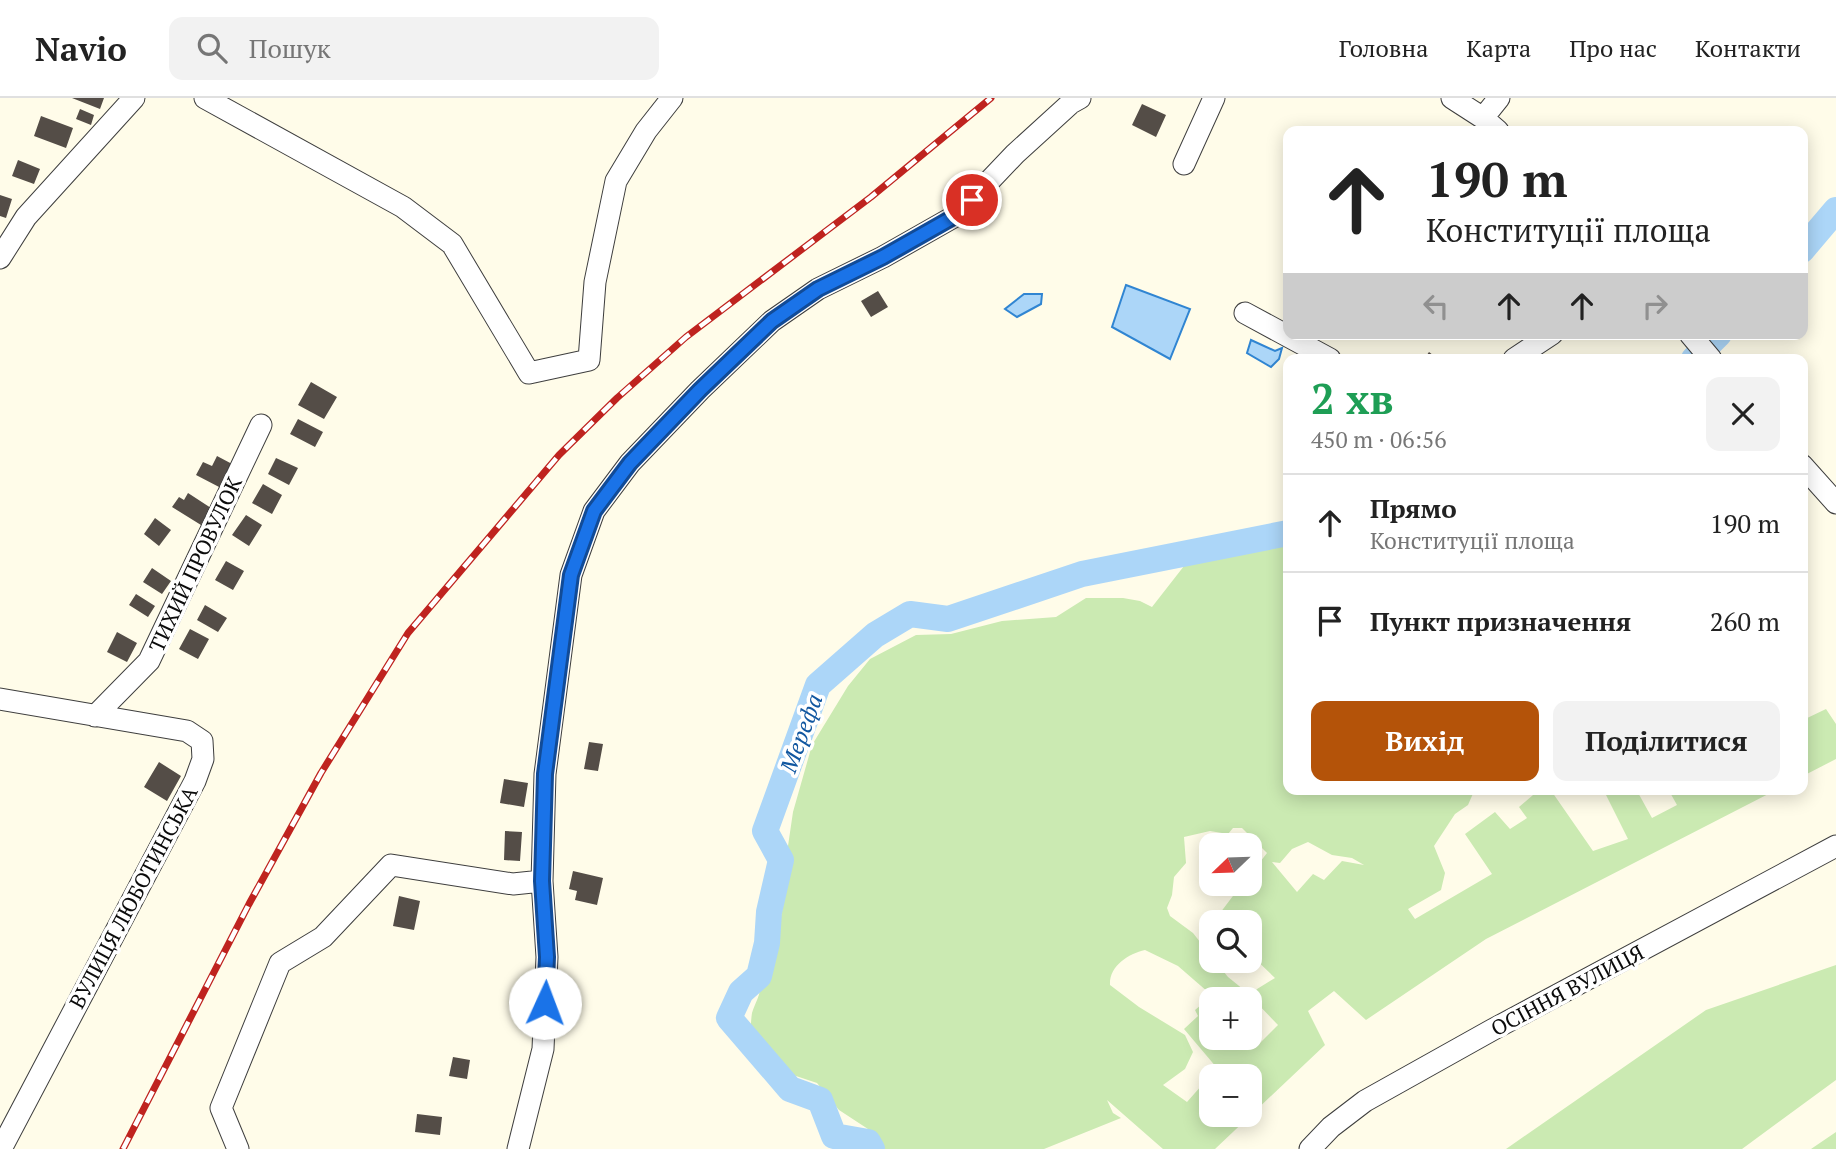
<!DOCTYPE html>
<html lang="uk">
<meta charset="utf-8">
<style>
:root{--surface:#fff;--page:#f2f2f2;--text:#222;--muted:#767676;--line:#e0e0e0;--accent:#b45309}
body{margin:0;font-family:"PT Serif",serif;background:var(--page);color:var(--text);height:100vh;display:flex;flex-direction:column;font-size:26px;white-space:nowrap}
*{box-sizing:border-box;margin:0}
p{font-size:23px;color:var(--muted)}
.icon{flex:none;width:38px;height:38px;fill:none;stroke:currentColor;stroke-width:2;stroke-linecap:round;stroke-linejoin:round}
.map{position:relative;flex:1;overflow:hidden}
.drawer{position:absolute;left:1283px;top:256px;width:525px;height:441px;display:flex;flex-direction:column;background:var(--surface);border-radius:14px;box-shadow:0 4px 18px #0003}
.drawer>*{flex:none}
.banner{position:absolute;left:1283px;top:28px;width:525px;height:214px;border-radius:14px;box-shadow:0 4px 18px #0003;background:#fff;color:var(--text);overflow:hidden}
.needle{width:46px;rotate:247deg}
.fabs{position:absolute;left:1199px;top:735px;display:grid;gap:14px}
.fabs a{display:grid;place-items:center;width:63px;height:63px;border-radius:14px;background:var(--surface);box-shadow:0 4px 18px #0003;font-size:35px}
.pin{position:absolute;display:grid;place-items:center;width:60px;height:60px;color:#fff;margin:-30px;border:4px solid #fff;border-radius:50%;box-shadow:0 2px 7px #0007}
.me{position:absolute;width:77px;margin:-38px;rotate:2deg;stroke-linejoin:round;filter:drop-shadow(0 0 5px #0008)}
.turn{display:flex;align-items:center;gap:24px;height:147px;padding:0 28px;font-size:32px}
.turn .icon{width:91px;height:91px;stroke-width:2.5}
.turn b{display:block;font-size:49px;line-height:60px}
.lanes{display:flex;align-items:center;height:66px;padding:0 28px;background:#0003;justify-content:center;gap:35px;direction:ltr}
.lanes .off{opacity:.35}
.round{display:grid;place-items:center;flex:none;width:74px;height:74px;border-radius:14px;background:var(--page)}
.headline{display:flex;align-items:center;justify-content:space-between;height:119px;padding:0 28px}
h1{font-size:42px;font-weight:800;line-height:52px;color:#1e9e55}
.cta{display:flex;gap:14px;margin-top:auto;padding:14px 28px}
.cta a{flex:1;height:80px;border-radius:14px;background:var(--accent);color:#fff;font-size:28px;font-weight:800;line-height:80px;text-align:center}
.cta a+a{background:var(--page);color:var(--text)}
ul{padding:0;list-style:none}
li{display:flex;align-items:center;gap:21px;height:98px;padding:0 28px;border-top:2px solid var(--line)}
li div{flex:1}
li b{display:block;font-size:26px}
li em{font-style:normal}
header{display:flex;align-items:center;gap:42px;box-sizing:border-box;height:98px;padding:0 35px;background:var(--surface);border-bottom:2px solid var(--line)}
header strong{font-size:33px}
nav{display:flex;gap:38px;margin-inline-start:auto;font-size:24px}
.search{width:490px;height:63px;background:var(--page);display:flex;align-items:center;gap:18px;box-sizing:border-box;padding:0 24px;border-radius:14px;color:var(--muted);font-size:26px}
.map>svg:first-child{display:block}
.green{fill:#cbeab2;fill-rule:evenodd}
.water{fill:#acd6f8;stroke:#3085d2;stroke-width:2}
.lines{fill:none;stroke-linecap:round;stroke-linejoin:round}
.river{stroke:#acd6f8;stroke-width:26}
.building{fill:#544d47}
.minor-casing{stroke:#3e3e3e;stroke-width:23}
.minor{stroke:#fff;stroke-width:21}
.rail-casing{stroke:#bf231f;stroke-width:7}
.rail{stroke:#fff;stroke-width:4.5;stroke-dasharray:13;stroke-linecap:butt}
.route-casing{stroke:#114b97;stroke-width:18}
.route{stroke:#1a73e8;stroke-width:12}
.labels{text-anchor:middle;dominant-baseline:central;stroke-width:7;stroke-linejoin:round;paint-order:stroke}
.street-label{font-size:21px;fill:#0b0b0b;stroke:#fff}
.water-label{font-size:23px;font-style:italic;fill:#1157a0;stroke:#fff}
</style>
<header>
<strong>Navio</strong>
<div class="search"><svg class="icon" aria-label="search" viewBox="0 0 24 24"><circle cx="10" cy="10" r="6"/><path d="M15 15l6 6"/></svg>Пошук</div>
<nav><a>Головна</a><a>Карта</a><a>Про нас</a><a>Контакти</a></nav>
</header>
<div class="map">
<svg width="1836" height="1051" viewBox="0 0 1836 1051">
<rect width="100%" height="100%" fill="#fffce9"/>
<path class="green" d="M 1287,434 L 1288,691 L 1475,691 L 1468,707 L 1455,716 L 1434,748 L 1445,775 L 1441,792 L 1408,811 L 1415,821 L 1492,776 L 1465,736 L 1495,714 L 1510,731 L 1527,720 L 1519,709 L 1540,691 L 1550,691 L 1593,753 L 1628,741 L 1603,691 L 1636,691 L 1652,720 L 1677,707 L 1668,691 L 1778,691 L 1486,841 L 1366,922 L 1334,893 L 1308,913 L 1325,947 L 1215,1051 L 1163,1051 L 1107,1002 L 1113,1015 L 1121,1020 L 1044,1051 L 882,1051 L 868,1031 L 839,1012 L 817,985 L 784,974 L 750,934 C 751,928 751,921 752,915 C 756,902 764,892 759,878 L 778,850 L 778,833 L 788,783 L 788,748 L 793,714 L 812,647 L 848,588 L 870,561 L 916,537 L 951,536 L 1002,523 L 1056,519 L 1086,500 L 1123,500 L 1140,503 L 1152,509 L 1184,468 L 1233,450 L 1268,444 ZM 1233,730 L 1242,730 L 1267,755 L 1250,777 L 1250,786 L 1242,786 L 1214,823 L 1250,824 L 1250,856 L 1275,880 L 1249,896 L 1228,879 L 1215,863 L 1211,863 L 1211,858 L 1193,835 L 1170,818 L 1167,810 L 1172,797 L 1174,779 L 1186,765 L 1184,739 L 1210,733 L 1228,736 ZM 1308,744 L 1332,757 L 1352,760 L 1364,767 L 1342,763 L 1324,782 L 1313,776 L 1297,794 L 1272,764 L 1280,765 L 1292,751 ZM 1145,852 L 1178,868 L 1216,901 L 1250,901 L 1250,931 L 1254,934 L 1260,929 L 1259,911 L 1253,901 L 1278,927 L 1255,950 L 1245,940 L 1211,940 L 1211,906 L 1207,902 L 1195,912 L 1198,918 L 1184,931 L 1217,970 L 1187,1004 L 1163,987 L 1185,971 L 1193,954 L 1185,937 L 1139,909 L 1110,887 C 1109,868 1128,856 1145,852 ZM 1211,978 L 1250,978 L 1250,1017 L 1211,1017 Z
M 1826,611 L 1836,626 L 1836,661 L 1803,678 L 1803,622 Z
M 1836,867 L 1836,982 L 1742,1051 L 1506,1051 L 1706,912 Z
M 1836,1034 L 1836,1051 L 1811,1051 Z"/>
<path class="water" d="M 1126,187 L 1190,211 L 1170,261 L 1112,229 Z
M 1024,196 L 1042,196 L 1041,206 L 1017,219 L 1005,211 Z
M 1251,242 L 1275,253 L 1282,250 L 1279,261 L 1271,269 L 1247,255 Z"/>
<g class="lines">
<path class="river" d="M 1802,152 L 1836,112
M 1694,261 L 1719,236
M 872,1051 L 868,1044 L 834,1038 L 820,1002 L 790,991 L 729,920 L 741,894 L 759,878 L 767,845 L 769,814 L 781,762 L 765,733 L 818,587 L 875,537 L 910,516 L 948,521 L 1082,476 L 1288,435"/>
</g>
<path class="building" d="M 72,0 L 104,0 L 100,11 Z
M 1142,6 L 1166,17 L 1156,39 L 1132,27 Z
M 80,11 L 94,17 L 91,27 L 76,21 Z
M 41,18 L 73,30 L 66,50 L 34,38 Z
M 18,62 L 40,71 L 34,86 L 12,78 Z
M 0,97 L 12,101 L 6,120 L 0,118 Z
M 878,193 L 888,209 L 871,219 L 861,203 Z
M 1429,254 L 1438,261 L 1424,261 Z
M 311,284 L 337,299 L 324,321 L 298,307 Z
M 298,321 L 323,334 L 315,349 L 290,336 Z
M 217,358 L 234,367 L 221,390 L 196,377 L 203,364 L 212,368 Z
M 276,360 L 298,370 L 289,387 L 268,376 Z
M 263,386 L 282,397 L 272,416 L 252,405 Z
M 188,395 L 211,410 L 201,427 L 172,409 L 179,399 L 184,402 Z
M 246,417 L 262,427 L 249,448 L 232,437 Z
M 155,420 L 171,432 L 159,448 L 144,436 Z
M 226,463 L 244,473 L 233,492 L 215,482 Z
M 152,470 L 171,483 L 162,496 L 143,484 Z
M 136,496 L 155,508 L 148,519 L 129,507 Z
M 205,507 L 227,520 L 218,534 L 197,522 Z
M 190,531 L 209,541 L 198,561 L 179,551 Z
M 117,534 L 137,545 L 127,564 L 107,554 Z
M 589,644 L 603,646 L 598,673 L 584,671 Z
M 159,664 L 181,678 L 167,703 L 144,689 Z
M 504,681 L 528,685 L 524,709 L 500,705 Z
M 505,733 L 522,734 L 520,763 L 504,762 Z
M 573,773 L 603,780 L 597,807 L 575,802 L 577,793 L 569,791 Z
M 399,798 L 420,803 L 414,832 L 393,828 Z
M 453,959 L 470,962 L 467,981 L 449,978 Z
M 417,1016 L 442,1019 L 440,1037 L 415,1034 Z"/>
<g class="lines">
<g class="minor-casing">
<path id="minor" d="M 205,0 L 403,109 L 452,146 L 529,275 L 589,262 L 595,184 L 616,83 L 646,33 L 672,0
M 1452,0 L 1483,20 L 1498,33
M 1483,20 L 1499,0
M 1184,66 L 1214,0
M 0,160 L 26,119 L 134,0
M 1245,215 L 1330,261
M 1690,236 L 1711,261
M 1514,261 L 1552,236
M 1802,367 L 1836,405
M 0,601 L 187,633 L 202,643 L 203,661 L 195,683 L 1,1051
M 95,618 L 149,563 L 261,327
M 238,1051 L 221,1010 L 280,865 L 323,839 L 391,767 L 513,786 L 542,783
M 518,1051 L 543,951 L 547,859 L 542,783 L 545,676 L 571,477 L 594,413 L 630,365 L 700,292 L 772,223 L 818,191 L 883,159 L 957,117 L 1015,56 L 1071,5 L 1080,0
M 1310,1051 L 1331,1029 L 1365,1003 L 1492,932 L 1836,748"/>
</g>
<use href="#minor" class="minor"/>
<g class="rail-casing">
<path id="rail" d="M 123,1051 L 249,806 L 321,675 L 408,535 L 559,357 L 617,300 L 686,239 L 871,99 L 991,0"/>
</g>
<use href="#rail" class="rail"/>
</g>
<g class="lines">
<g class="route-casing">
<path id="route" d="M 545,905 L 547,859 L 542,783 L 545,676 L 571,477 L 594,413 L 630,365 L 700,292 L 772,223 L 818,191 L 883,159 L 957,117 L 972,102"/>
</g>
<use href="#route" class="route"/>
</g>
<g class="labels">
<g class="street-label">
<text transform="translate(195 466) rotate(-65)">ТИХИЙ ПРОВУЛОК</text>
<text transform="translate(133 799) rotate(-62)">ВУЛИЦЯ ЛЮБОТИНСЬКА</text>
<text transform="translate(1567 892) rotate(-28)">ОСІННЯ ВУЛИЦЯ</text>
</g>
<g class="water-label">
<text transform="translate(801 635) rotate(-70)">Мерефа</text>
</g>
</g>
</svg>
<div class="fabs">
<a><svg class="needle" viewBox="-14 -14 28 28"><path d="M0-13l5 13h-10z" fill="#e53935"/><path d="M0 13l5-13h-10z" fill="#767676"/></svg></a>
<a><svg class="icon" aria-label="search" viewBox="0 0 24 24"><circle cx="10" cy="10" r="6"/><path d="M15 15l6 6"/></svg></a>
<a>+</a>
<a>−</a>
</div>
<div class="pin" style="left:972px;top:102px;background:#d93025"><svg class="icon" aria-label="arrive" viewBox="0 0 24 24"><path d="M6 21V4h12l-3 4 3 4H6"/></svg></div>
<svg class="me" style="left:545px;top:905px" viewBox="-20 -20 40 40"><circle r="19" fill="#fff"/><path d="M0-13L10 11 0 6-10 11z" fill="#1a73e8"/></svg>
<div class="banner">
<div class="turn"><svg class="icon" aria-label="ahead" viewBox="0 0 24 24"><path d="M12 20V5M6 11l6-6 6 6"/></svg><div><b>190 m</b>Конституції площа</div></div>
<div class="lanes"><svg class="icon off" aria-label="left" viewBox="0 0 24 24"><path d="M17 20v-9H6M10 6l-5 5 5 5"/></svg><svg class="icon" aria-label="ahead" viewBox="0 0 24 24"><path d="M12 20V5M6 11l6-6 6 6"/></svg><svg class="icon" aria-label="ahead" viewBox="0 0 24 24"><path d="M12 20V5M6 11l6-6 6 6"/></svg><svg class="icon off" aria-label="right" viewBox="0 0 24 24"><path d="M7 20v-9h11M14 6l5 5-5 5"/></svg></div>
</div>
<section class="drawer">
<div class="headline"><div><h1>2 хв</h1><p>450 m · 06:56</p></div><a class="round"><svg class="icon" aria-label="close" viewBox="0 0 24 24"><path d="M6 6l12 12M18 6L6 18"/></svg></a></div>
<ul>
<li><svg class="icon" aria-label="ahead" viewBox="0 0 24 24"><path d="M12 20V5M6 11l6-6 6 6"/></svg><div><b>Прямо</b><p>Конституції площа</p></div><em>190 m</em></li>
<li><svg class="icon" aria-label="arrive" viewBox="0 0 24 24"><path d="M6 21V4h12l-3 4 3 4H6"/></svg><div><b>Пункт призначення</b></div><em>260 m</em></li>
</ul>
<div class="cta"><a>Вихід</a><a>Поділитися</a></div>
</section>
</div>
